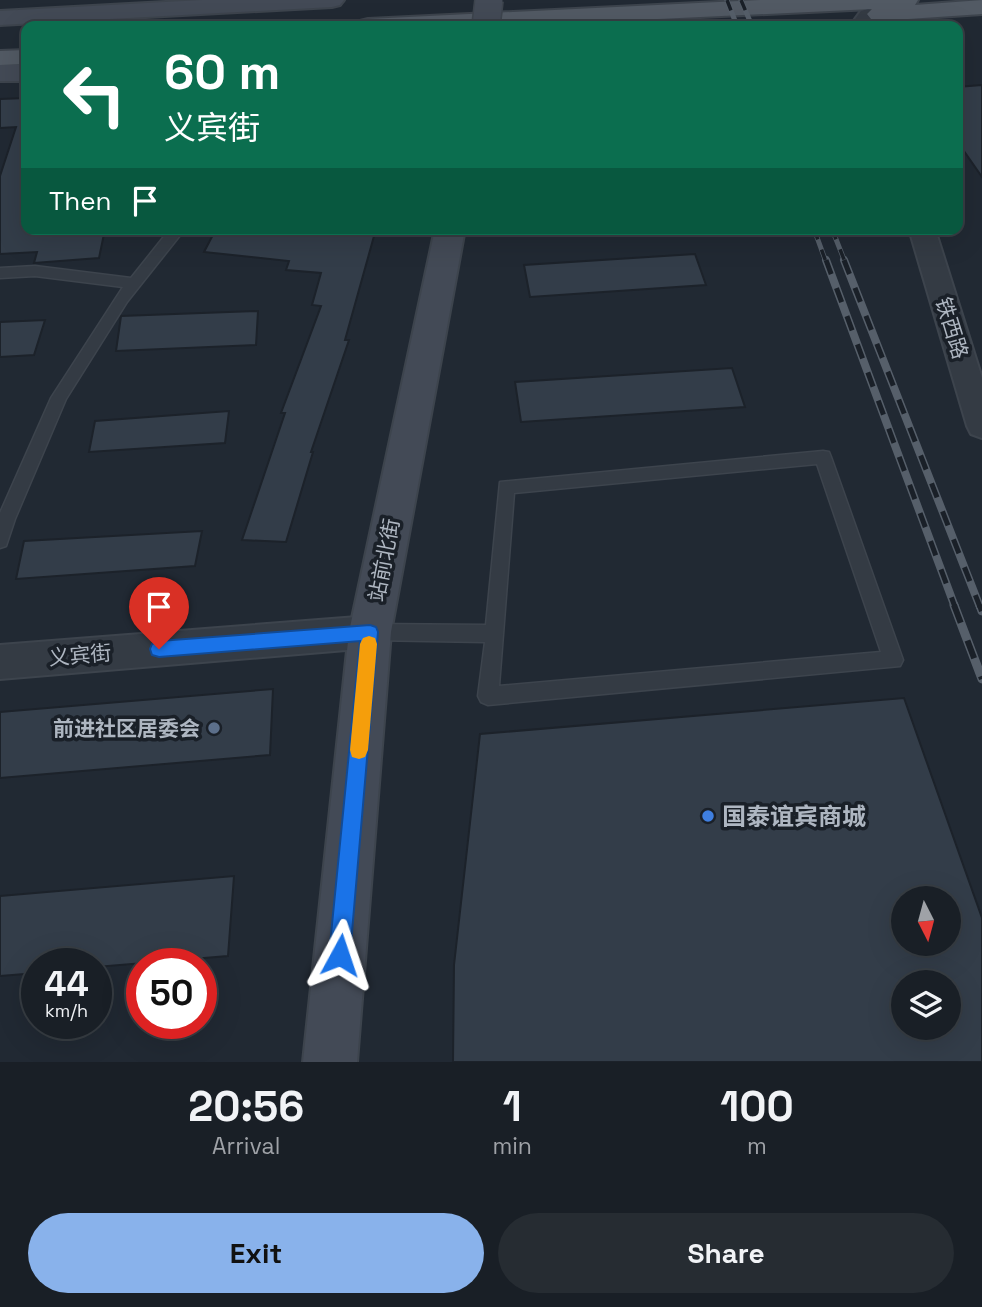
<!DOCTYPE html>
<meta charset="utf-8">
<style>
:root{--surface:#191f26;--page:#262c32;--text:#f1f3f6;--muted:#9fa2a7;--line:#373d43;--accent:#89b2eb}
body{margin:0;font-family:"Space Grotesk","Noto Sans SC",sans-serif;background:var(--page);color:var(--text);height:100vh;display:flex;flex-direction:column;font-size:26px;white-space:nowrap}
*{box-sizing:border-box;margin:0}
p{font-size:23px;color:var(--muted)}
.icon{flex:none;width:38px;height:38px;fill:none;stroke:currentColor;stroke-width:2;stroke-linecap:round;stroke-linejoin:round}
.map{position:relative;height:1062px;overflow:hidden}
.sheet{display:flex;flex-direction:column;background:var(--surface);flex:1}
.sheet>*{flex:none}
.top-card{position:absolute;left:21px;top:21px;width:942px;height:214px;border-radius:14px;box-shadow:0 7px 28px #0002,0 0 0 2px var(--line);background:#0b6e4f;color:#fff;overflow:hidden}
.needle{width:46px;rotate:174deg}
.buttons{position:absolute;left:891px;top:886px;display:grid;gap:14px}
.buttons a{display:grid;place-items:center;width:70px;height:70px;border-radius:50%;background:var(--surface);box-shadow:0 7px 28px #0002,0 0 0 2px var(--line);font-size:35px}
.speed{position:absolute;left:21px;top:948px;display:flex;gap:14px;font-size:35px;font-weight:700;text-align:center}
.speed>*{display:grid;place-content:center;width:91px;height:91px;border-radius:50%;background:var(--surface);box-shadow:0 7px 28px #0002,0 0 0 2px var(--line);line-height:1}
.speed small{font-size:18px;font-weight:400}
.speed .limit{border:10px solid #d22;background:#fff;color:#111}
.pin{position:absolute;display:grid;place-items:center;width:60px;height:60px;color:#fff;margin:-72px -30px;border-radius:50% 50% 50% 0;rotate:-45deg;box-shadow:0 0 7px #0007}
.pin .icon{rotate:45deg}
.me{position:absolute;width:77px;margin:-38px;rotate:5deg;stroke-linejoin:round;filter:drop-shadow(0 0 5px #0008)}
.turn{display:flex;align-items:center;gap:24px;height:147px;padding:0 28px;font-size:32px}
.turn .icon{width:91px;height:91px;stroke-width:2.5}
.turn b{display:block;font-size:49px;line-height:60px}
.then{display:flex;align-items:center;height:66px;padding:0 28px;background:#0003;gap:14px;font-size:26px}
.eta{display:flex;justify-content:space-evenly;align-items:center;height:119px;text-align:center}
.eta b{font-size:42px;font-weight:600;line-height:49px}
.cta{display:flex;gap:14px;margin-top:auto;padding:14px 28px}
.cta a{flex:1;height:80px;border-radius:42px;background:var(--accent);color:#111;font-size:28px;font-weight:600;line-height:80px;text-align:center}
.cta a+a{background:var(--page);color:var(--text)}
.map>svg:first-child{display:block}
.building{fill:#333d49;stroke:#1c222a;stroke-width:2;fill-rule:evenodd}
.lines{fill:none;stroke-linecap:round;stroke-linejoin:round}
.service-casing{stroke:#3d444d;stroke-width:3}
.minor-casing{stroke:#3d444d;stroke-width:4}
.secondary-casing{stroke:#3d444d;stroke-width:4}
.primary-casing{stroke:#3d444d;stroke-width:4}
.service{fill:#343b44;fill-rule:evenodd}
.minor{fill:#343b44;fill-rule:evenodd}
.secondary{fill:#434a56;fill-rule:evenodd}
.primary{fill:#525a64;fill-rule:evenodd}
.rail-far2-casing{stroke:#565f6a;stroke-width:5}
.rail-far1-casing{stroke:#565f6a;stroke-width:8}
.rail-casing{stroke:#565f6a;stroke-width:9}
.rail-far2{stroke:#1a2028;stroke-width:3.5;stroke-dasharray:11;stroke-linecap:butt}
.rail-far1{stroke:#1a2028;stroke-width:5;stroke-dasharray:15;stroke-linecap:butt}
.rail{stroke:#1a2028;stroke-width:6;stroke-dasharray:19;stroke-linecap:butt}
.secondary-bridge-casing{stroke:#3d444d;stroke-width:30;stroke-linecap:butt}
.secondary-bridge{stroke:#434a56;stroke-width:27}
.route{fill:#1a73e8;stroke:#114b97;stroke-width:2}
.slow{fill:#f59e0b}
.service-dot{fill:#5c6f8a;stroke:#1a2028;stroke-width:2.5}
.shop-dot{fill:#3f7fe0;stroke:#1a2028;stroke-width:2.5}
.labels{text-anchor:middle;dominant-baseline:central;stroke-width:7;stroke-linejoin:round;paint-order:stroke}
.street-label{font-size:21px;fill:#aeb6c1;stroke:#1a2028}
.poi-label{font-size:21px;font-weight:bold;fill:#aeb6c1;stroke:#1a2028;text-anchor:end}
.near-poi-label{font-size:24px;font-weight:bold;fill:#aeb6c1;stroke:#1a2028;text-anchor:start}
</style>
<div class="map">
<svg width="982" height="1062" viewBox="0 0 982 1062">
<rect width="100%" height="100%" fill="#212933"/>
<path class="building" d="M 982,85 L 982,177 L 957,141 L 957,87 Z
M 26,98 L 26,229 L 85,229 L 85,235 L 104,234 L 99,258 L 34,263 L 37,252 L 0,254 L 0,176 L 16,127 L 0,128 L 0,99 Z
M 216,229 L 376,229 L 345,340 L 349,340 L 311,452 L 313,452 L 286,542 L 242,540 L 285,413 L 281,413 L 321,306 L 312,305 L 321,273 L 286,270 L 289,261 L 204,252 Z
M 695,254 L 706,285 L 530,297 L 524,265 Z
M 258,311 L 256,345 L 116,351 L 121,316 Z
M 45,320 L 34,355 L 0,357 L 0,322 Z
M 732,368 L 745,407 L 521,422 L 515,382 Z
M 229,411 L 225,443 L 89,452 L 95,421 Z
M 202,531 L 195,566 L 16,579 L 24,541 Z
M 273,689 L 270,755 L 0,778 L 0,712 Z
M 904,698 L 982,918 L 982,1062 L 453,1062 L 454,965 L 480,734 ZM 903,898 L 948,898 L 948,943 L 903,943 ZM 903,982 L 948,982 L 948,1027 L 903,1027 Z
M 234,876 L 228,956 L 96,967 L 96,964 L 37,964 L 37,973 L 0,976 L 0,896 Z"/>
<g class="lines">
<g class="service-casing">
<path id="service" d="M 170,229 L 185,229 L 127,302 L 66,399 L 15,519 L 6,546 L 0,548 L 0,513 L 51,398 L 123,287 L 35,276 L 0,278 L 0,268 L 35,266 L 131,278 Z
M 823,451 L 829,452 L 831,457 L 903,660 L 900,666 L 488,705 L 481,702 L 478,696 L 485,642 L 370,640 L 363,638 L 361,632 L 363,626 L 370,624 L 486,625 L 500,482 ZM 817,464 L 881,652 L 499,686 L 514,493 Z"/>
</g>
<g class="minor-casing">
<path id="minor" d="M 868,9 L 875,11 L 878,15 L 870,26 L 850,26 L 861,11 Z
M 909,229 L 935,229 L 982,378 L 982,438 L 971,434 L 967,426 Z
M 370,616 L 383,621 L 388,632 L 383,643 L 370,648 L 0,679 L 0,645 Z"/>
</g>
<g class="secondary-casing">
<path id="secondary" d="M 202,0 L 344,0 L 340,5 L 332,7 L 0,25 L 0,11 Z
M 0,65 L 26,65 L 26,81 L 0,81 Z
M 435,229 L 465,229 L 391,632 L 357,1062 L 303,1062 L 349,632 Z"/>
</g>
<g class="primary-casing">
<path id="primary" d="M 760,0 L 918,0 L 915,5 L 982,0 L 982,14 L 879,21 L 871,19 L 867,14 L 872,9 L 511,26 L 356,26 L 360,21 L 368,19 Z
M 26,50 L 26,64 L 0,65 L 0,51 Z"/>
</g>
<use href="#service" class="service"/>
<use href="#minor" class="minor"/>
<use href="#secondary" class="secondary"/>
<use href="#primary" class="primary"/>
<g class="rail-far2-casing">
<path id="rail-far2" d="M 727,0 L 737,26
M 741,0 L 752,26
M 814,229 L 826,262
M 832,229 L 845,262"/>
</g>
<g class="rail-far1-casing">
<path id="rail-far1" d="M 826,260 L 955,607
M 844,260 L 980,607"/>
</g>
<g class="rail-casing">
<path id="rail" d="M 954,605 L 982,679
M 980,605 L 982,611"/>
</g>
<use href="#rail-far2" class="rail-far2"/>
<use href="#rail-far1" class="rail-far1"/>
<use href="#rail" class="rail"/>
<g class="secondary-bridge-casing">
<path id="secondary-bridge" d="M 486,26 L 489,0"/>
</g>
<use href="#secondary-bridge" class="secondary-bridge"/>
</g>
<path class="route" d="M 370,625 L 376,627 L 378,632 L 350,955 L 347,962 L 340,965 L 332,962 L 329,955 L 360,641 L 159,657 L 152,655 L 150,649 L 152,644 L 159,641 Z"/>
<path class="slow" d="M 369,636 L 375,638 L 377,644 L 368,750 L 365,757 L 359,759 L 352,757 L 350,750 L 360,644 L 363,638 Z"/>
<circle class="service-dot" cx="214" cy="728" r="7"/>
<circle class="shop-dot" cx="708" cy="816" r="7"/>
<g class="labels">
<g class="street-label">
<text transform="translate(952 328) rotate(73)">铁西路</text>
<text transform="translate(384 560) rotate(-79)">站前北街</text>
<text transform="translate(80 655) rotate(-5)">义宾街</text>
</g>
<g class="poi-label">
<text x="200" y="728">前进社区居委会</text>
</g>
<g class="near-poi-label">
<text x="722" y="816">国泰谊宾商城</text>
</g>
</g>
</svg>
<div class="buttons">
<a><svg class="needle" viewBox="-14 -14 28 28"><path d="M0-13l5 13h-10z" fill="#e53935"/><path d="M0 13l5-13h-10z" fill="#9fa2a7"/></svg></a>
<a><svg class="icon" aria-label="layers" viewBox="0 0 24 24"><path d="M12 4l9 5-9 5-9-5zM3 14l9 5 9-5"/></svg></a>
</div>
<div class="speed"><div>44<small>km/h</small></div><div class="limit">50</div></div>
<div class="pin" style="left:159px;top:649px;background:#d93025"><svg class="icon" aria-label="arrive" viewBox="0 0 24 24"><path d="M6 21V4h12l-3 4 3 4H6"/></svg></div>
<svg class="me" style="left:340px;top:955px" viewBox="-20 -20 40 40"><path d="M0-17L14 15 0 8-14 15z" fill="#1a73e8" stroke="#fff" stroke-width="4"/></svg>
<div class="top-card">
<div class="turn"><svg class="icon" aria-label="left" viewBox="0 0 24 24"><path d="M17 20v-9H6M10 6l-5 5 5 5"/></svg><div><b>60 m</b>义宾街</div></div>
<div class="then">Then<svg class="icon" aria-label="arrive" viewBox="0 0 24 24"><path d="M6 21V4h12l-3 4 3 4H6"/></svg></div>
</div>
</div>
<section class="sheet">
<div class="eta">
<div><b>20:56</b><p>Arrival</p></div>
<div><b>1</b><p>min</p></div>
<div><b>100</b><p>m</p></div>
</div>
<div class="cta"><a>Exit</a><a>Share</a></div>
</section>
